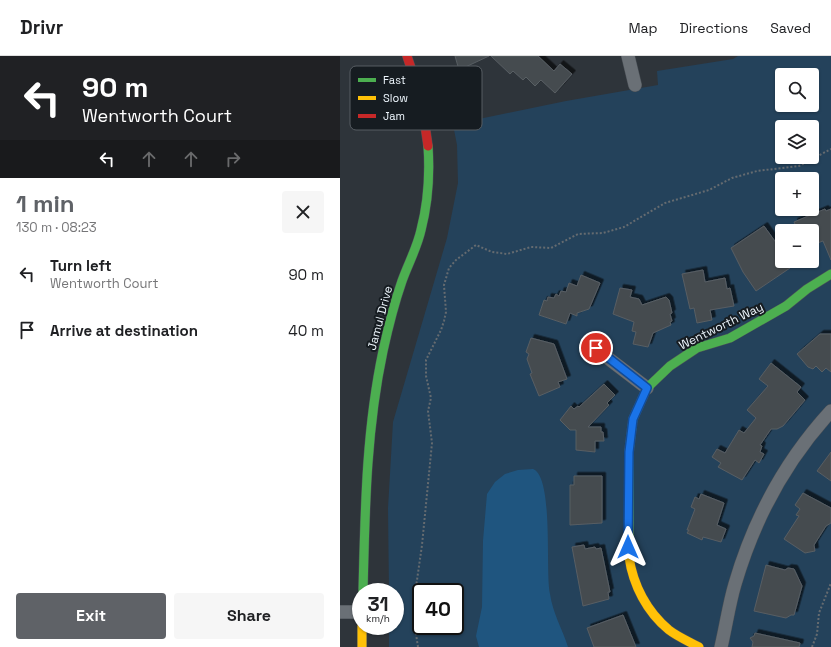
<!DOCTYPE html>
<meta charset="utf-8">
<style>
:root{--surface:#fff;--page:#f6f6f6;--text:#202124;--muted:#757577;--line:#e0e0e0;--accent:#5f6267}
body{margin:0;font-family:"Space Grotesk",sans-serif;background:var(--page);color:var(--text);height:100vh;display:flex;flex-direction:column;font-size:15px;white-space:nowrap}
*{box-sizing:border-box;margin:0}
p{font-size:13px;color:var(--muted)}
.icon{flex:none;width:22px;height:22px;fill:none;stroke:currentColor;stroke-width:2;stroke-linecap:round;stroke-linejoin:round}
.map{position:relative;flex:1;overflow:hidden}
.drawer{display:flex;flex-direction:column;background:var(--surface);width:340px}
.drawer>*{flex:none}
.banner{background:#202124;color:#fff;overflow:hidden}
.buttons{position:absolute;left:435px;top:12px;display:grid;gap:8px}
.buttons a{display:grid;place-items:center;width:44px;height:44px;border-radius:4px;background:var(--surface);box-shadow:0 1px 3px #0004;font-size:20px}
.speed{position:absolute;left:12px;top:527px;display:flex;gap:8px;font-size:20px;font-weight:700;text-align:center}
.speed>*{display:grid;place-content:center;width:52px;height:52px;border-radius:50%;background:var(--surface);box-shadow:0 1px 3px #0004;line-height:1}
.speed small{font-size:10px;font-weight:400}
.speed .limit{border:2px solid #111;border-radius:6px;background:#fff;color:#111}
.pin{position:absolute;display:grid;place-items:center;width:34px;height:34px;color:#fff;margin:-17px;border:2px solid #fff;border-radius:50%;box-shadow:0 1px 4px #0007}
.me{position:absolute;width:44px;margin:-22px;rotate:0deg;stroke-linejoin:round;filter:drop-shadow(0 0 3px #0008)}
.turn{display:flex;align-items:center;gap:14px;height:84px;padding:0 16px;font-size:18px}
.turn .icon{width:52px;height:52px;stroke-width:2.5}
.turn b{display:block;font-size:28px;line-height:34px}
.lanes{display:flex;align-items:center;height:38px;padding:0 16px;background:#0003;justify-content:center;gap:20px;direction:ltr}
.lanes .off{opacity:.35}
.round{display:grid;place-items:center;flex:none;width:42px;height:42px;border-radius:4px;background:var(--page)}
.head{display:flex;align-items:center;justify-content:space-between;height:68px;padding:0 16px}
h1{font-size:24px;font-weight:700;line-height:30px;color:var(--accent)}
.cta{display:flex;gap:8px;margin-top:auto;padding:8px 16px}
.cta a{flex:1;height:46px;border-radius:4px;background:var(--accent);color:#fff;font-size:16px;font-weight:700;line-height:46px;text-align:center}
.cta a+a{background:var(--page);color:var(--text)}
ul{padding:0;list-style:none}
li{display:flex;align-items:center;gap:12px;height:56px;padding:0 16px}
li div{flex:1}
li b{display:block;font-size:15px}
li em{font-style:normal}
header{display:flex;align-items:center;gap:24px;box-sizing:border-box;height:56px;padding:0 20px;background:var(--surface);border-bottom:1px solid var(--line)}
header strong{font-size:19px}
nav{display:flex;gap:22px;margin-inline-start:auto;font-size:14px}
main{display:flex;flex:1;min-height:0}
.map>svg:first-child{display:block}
.green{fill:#24425b;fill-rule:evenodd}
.water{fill:#1f557f}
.building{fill:#454b50;stroke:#585e63;filter:url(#shadow)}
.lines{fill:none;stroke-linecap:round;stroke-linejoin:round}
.street-casing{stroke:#4a5056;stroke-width:14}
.fast-casing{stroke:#4a5056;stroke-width:10}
.slow-casing{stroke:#4a5056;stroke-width:10}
.jam-casing{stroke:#4a5056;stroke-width:10}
.path{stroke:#656b70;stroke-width:2;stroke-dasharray:2 2;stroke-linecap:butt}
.street{stroke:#6a7076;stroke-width:13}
.fast{stroke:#4caf50;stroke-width:9}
.slow{stroke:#ffc107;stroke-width:9}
.jam{stroke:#c62828;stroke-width:9}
.route-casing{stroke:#114b97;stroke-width:10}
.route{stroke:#1a73e8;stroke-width:7}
.labels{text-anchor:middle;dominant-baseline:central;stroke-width:4;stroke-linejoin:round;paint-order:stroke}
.street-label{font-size:12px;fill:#eef6fd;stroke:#161c21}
.key{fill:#161c21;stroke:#575d63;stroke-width:1}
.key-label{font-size:11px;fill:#eef6fd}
</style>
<header>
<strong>Drivr</strong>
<nav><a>Map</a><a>Directions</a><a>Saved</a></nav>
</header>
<main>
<section class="drawer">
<div class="banner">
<div class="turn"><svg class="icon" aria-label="left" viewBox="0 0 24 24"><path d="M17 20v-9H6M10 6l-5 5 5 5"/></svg><div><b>90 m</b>Wentworth Court</div></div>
<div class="lanes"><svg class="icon" aria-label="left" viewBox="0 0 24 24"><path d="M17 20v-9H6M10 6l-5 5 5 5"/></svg><svg class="icon off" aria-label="ahead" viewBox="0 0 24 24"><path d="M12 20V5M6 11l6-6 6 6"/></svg><svg class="icon off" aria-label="ahead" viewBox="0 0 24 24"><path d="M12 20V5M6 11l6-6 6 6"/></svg><svg class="icon off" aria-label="right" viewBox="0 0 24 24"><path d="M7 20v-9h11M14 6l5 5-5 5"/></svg></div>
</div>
<div class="head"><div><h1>1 min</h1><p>130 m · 08:23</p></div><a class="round"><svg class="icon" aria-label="close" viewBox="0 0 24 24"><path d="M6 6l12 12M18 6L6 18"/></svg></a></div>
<ul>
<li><svg class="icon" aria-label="left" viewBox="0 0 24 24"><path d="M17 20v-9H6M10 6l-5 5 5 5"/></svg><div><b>Turn left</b><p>Wentworth Court</p></div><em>90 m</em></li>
<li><svg class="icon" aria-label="arrive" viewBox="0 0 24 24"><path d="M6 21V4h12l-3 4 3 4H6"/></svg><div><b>Arrive at destination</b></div><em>40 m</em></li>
</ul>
<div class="cta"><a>Exit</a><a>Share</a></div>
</section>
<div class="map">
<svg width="491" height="591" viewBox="0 0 491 591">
<defs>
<filter id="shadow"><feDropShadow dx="3.5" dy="-3.5" stdDeviation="0" flood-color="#0009"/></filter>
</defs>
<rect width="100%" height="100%" fill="#2e343a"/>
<path class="green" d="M 398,0 L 491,0 L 491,591 L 49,591 L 49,570 L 55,570 L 55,536 L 49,536 L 48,452 L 53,366 L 107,182 L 118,127 L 117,89 L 110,53 L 134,64 L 226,45 L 318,29 L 317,15 L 393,3 ZM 442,19 L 472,19 L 472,49 L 442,49 ZM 442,71 L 472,71 L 472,101 L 442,101 ZM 442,123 L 472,123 L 472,153 L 442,153 ZM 442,175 L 472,175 L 472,205 L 442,205 ZM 81,536 L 115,536 L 115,570 L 81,570 Z"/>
<path class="water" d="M 193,413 C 214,421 205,515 210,538 C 213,558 222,572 228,591 L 139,591 L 136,580 L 142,551 L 143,485 L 147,438 L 155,426 L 165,418 L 178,414 Z"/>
<path class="building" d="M 115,0 L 149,0 L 119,14 Z
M 151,0 L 198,0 L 214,15 L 220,8 L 232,18 L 215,37 L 201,24 L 195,30 L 186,21 L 183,24 L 173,15 L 170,18 Z
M 485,153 L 486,155 L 491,153 L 491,204 L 483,185 L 472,189 L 472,175 L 458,175 L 454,166 Z
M 424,170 L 442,195 L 442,205 L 445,205 L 450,212 L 416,235 L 403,216 L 391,192 Z
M 363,214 L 365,226 L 385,222 L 387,233 L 390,232 L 394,250 L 370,254 L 372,264 L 357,267 L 354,252 L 350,253 L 342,218 Z
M 241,219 L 260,227 L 249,253 L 237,257 L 237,260 L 230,257 L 226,268 L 199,259 L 204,244 L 207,245 L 208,241 L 214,242 L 216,238 L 219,240 L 221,235 L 226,236 L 229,227 L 237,230 Z
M 280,232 L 292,234 L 290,241 L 299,243 L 302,249 L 326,241 L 329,244 L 332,257 L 330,258 L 332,265 L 330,266 L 331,269 L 313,277 L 308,291 L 293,288 L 296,276 L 292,275 L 294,266 L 273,258 Z
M 480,278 L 491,278 L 491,316 L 486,312 L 482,316 L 476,310 L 473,313 L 468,311 L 457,298 Z
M 191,282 L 214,288 L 227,323 L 218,326 L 220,331 L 199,340 L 190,318 L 192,317 L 187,303 L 189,298 L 186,296 Z
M 431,307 L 461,331 L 457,336 L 465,344 L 443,370 L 437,373 L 431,373 L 420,389 L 422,390 L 420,396 L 424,398 L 419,407 L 415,404 L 402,424 L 378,411 L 381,407 L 372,401 L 377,393 L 385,397 L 399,374 L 404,377 L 416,362 L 407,354 L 428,330 L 419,323 Z
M 264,328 L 275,339 L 267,347 L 269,349 L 248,371 L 261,371 L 261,376 L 263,376 L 264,385 L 255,385 L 255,396 L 236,394 L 236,374 L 230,374 L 220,364 L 231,350 L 234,353 L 238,350 L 239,351 Z
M 491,396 L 491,425 L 477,415 Z
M 234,420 L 262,420 L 262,467 L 230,469 L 230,429 L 234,429 Z
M 463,437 L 491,452 L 491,467 L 486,470 L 474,489 L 475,495 L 465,497 L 444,483 L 459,460 L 456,459 L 460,453 L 455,449 Z
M 361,438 L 384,447 L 377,469 L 386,473 L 381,486 L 363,481 L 362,484 L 347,477 L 349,474 L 347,474 L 355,453 L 351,451 L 355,441 L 359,443 Z
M 244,489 L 245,493 L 255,491 L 256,493 L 261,492 L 270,536 L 268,536 L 269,543 L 243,550 L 232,491 Z
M 426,509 L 445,514 L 448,512 L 454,513 L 462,530 L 454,559 L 451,559 L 446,562 L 414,555 Z
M 283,559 L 296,591 L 254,591 L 247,572 Z
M 415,577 L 460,587 L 459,591 L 412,591 L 413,586 L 410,582 L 414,580 Z"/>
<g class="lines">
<g class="street-casing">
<path id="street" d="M 288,0 L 295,29
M 256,293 L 307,332
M 0,556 L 21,556
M 381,591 C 386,570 389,548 395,528 C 414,463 445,405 491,355"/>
</g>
<g class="fast-casing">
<path id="fast" d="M 289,501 L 289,396 L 293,363 L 307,332 L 330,310 L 357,292 L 390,282 L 446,250 L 467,233 L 491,218
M 23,536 C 25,455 26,375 43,295 C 48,272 54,248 62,225 C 68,208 77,192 81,174 C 88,147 90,119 88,90"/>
</g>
<g class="slow-casing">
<path id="slow" d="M 289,501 C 293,529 307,556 329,574 C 338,581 350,586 359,591
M 22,570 L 22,591"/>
</g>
<g class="jam-casing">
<path id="jam" d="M 67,0 L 81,42 L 88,90"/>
</g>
<path class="path" d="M 78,591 L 74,565 L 74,545 L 82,489 L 92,387 L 88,355 L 91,342 L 86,320 L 86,304 L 101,274 L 104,265 L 106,256 L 104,229 L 109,212 L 116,204 L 136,189 L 152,196 L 167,198 L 191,191 L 211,192 L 238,178 L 263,177 L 284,171 L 325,147 L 369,134 L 392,122 L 417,115 L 459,110 L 491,93
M 472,591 L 477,578 L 479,557 L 491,527"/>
<use href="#street" class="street"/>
<use href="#fast" class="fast"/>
<use href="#slow" class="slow"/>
<use href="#jam" class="jam"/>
</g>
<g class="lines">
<g class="route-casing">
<path id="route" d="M 256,292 L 307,332 L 293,363 L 289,396 L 288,491"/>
</g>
<use href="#route" class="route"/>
</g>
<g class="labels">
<g class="street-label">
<text transform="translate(40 262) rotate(-75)">Jamul Drive</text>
<text transform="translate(381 270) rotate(-26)">Wentworth Way</text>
</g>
</g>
<rect x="10" y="10" width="132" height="64" rx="6" class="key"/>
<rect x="18" y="22" width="18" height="4" fill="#4caf50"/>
<rect x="18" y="40" width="18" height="4" fill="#ffc107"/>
<rect x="18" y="58" width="18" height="4" fill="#c62828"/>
<g class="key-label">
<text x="43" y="28">Fast</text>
<text x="43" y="46">Slow</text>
<text x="43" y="64">Jam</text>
</g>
</svg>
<div class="buttons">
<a><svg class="icon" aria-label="search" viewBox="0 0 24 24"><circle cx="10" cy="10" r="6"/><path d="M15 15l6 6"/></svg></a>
<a><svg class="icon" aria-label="layers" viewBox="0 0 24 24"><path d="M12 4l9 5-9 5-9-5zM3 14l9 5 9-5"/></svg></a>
<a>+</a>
<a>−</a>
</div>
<div class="speed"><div>31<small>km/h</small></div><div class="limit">40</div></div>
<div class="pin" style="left:256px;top:292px;background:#d93025"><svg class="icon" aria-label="arrive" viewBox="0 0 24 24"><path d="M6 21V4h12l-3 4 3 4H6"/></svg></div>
<svg class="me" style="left:288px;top:491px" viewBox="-20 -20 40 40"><path d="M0-17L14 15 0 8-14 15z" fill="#1a73e8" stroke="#fff" stroke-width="4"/></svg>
</div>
</main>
